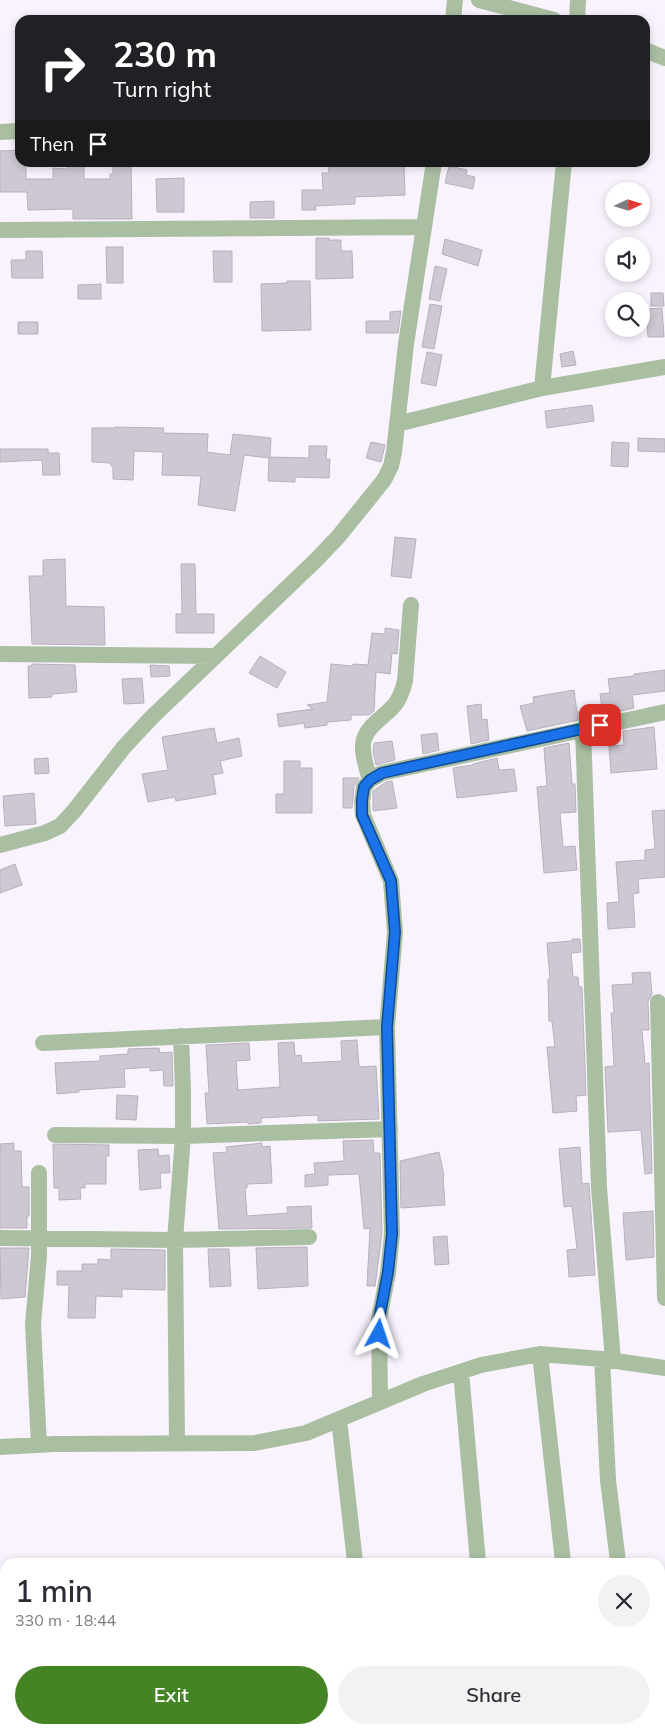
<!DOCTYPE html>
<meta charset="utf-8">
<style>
:root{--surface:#fff;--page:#f2f2f3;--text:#2b2b33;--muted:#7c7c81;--accent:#458424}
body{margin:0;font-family:Mulish,sans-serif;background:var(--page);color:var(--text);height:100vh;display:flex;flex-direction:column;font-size:19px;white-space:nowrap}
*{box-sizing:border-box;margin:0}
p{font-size:16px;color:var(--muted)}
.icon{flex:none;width:28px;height:28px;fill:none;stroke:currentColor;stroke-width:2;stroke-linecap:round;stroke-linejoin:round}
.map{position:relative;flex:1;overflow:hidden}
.drawer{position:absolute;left:0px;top:1558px;width:665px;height:176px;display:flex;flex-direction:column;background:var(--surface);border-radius:15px 15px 0 0;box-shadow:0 2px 8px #0003}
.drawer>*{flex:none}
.hud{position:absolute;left:15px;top:15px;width:635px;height:152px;border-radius:15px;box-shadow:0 2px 8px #0003;background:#202124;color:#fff;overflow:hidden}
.needle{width:32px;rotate:86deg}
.controls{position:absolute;left:605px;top:182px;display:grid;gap:10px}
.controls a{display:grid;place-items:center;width:45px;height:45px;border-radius:50%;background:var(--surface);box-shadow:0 2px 8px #0003;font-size:25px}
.pin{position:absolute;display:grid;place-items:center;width:42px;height:42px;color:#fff;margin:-21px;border-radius:10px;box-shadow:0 2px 8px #0006}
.me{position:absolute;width:55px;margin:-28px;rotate:5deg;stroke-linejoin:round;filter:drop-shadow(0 0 4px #0008)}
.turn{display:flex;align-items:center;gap:18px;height:105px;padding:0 15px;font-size:22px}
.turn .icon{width:65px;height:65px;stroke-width:2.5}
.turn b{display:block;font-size:35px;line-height:42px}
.then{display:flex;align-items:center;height:48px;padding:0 15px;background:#0003;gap:10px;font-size:19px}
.round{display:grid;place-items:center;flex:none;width:52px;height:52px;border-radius:26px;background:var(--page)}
.head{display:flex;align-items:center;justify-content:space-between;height:85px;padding:0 15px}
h1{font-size:30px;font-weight:600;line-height:38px}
.cta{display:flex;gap:10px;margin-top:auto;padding:10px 15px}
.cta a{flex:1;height:58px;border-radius:30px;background:var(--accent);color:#fff;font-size:20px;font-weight:600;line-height:58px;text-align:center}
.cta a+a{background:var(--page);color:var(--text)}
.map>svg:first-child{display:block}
.building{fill:#cdc8d2;stroke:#b6b1bb}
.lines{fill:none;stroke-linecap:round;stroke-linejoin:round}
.minor{stroke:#aabfa2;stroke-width:16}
.route-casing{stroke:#114b97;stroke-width:12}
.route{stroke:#1a73e8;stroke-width:9}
</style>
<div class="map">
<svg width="665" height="1733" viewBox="0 0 665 1733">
<rect width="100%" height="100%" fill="#f9f3fe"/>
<path class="building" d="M 20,150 L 20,162 L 26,162 L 26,179 L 53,179 L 53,168 L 67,169 L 67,162 L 84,162 L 84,179 L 110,179 L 110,174 L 113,174 L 113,162 L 131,162 L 132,219 L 73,219 L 73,209 L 28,210 L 27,192 L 0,192 L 0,151 Z
M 328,162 L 371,162 L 371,166 L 404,165 L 405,195 L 355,197 L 355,204 L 315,206 L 316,210 L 302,210 L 302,190 L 323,190 L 322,173 L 329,173 Z
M 449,166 L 467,170 L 466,175 L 475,177 L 473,189 L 445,183 Z
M 184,178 L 184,212 L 157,212 L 156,179 Z
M 274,201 L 274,218 L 250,218 L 250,202 Z
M 316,238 L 329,238 L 329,240 L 341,240 L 341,251 L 352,251 L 353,278 L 316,279 Z
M 445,239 L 482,250 L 478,266 L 442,254 Z
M 106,247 L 123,247 L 123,283 L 107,283 Z
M 26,251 L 42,251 L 43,278 L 12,278 L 11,260 L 26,260 Z
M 213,251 L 232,251 L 232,282 L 214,282 Z
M 435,266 L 447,269 L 440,301 L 429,299 Z
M 287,281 L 310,281 L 311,330 L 262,331 L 261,284 L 287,283 Z
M 101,284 L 101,299 L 78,299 L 78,285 Z
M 651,293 L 663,293 L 664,306 L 651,306 Z
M 430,304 L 442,306 L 434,349 L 422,347 Z
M 662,308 L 664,337 L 648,337 L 646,309 Z
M 401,311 L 398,333 L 366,333 L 366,321 L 390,321 L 390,312 Z
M 18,322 L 38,322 L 38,334 L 18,334 Z
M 573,351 L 576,365 L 562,367 L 560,354 Z
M 427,352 L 442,355 L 436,386 L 421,383 Z
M 592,405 L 594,421 L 547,428 L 545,411 Z
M 115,427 L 164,428 L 163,433 L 208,434 L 207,452 L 230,455 L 233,434 L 271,438 L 270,457 L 309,458 L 309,446 L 327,446 L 326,459 L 330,459 L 329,478 L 295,477 L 295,482 L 268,481 L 269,458 L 244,455 L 235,511 L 198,505 L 201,476 L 162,475 L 163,452 L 134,451 L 133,480 L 113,479 L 113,466 L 111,466 L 111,463 L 92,462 L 92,428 L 115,428 Z
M 638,438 L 665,439 L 665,452 L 638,451 Z
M 371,442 L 385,445 L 381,462 L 366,458 Z
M 612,442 L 629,443 L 628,467 L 611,466 Z
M 0,449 L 48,449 L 48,453 L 59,453 L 60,475 L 43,475 L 42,460 L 0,462 Z
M 395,537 L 416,539 L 411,578 L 391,576 Z
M 65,559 L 66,606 L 104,607 L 105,645 L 32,644 L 29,576 L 43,576 L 43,560 Z
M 181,564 L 195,564 L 196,614 L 214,614 L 214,633 L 176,633 L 176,614 L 182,614 Z
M 385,628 L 399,630 L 397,654 L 392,653 L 390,674 L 376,672 L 374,711 L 369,715 L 351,715 L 351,720 L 327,722 L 327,725 L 305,728 L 304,723 L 279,727 L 277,714 L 313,709 L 307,705 L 327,702 L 331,664 L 352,666 L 353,664 L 368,665 L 372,633 L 385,634 Z
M 260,656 L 286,672 L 277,688 L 249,673 Z
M 32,664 L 75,665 L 77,692 L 52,694 L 52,697 L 29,698 L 28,666 L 32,666 Z
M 150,665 L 169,666 L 170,676 L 151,677 Z
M 665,670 L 665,691 L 632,695 L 634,708 L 603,715 L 600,694 L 610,693 L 608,679 L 634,676 L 634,674 Z
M 142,678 L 144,703 L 124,704 L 122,679 Z
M 574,690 L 577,712 L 582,712 L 583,719 L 527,731 L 520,706 L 534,703 L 533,697 Z
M 481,704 L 482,720 L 487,719 L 489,740 L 471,744 L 467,706 Z
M 654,727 L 657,769 L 611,773 L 609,746 L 624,745 L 623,731 Z
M 214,728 L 217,743 L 239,738 L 242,756 L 220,761 L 223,773 L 213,775 L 216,794 L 176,801 L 175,797 L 148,802 L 142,774 L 168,770 L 162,737 Z
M 437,733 L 439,750 L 423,754 L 421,735 Z
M 392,741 L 395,760 L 376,765 L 373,752 L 374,743 Z
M 569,743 L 572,784 L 575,784 L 576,812 L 560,813 L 563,847 L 575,846 L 577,870 L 544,873 L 537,787 L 547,786 L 544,748 Z
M 48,758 L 49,773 L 35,774 L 34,759 Z
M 497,758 L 499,770 L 514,769 L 517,791 L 457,798 L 453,768 L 473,765 L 473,764 Z
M 284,761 L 300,761 L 300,768 L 312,768 L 312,813 L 276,813 L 276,794 L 284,794 Z
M 343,778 L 359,778 L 354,786 L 352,808 L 343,808 Z
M 392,781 L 397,808 L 373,811 L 373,791 L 386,782 Z
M 34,793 L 36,824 L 5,826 L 3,796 Z
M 665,810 L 665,877 L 638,879 L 639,893 L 633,894 L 635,927 L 608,929 L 607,903 L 619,902 L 616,862 L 645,860 L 645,850 L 655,849 L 652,811 Z
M 15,864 L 22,885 L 0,893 L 0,870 Z
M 572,939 L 580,939 L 581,952 L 571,953 L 573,977 L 578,977 L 579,987 L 582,987 L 586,1095 L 576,1096 L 577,1111 L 553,1113 L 547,1047 L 555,1047 L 552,1021 L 549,1021 L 548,979 L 550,979 L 547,943 L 572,941 Z
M 650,972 L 652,994 L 648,1002 L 649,1030 L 642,1030 L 645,1064 L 649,1063 L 652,1173 L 645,1174 L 641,1130 L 608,1132 L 605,1067 L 614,1066 L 611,1013 L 614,1013 L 612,985 L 633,984 L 632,973 Z
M 357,1040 L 359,1067 L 376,1066 L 379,1119 L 318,1121 L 318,1115 L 261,1118 L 261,1123 L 248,1124 L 248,1122 L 207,1124 L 205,1093 L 209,1093 L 206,1045 L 249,1043 L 250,1060 L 236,1061 L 238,1090 L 280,1087 L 278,1043 L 294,1042 L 295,1056 L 301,1055 L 302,1063 L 342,1061 L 341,1041 Z
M 159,1048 L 160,1053 L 172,1052 L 173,1086 L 164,1086 L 163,1070 L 150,1071 L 150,1067 L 124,1069 L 125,1087 L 79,1090 L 79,1092 L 57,1094 L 55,1063 L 100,1061 L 100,1056 L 128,1054 L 128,1049 Z
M 117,1095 L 138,1096 L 136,1120 L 116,1119 Z
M 373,1140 L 374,1153 L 380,1153 L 382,1234 L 375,1286 L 367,1286 L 370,1228 L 364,1229 L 359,1174 L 328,1175 L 328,1185 L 305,1187 L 305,1175 L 315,1174 L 314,1163 L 344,1161 L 343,1141 Z
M 14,1143 L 14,1151 L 21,1151 L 22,1187 L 29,1187 L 29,1216 L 27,1216 L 27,1228 L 0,1228 L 0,1144 Z
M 262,1143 L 262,1147 L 270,1146 L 272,1183 L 247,1184 L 247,1188 L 245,1188 L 247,1216 L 288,1213 L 287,1207 L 311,1206 L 312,1228 L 219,1229 L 213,1153 L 227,1152 L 226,1147 Z
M 53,1144 L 109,1145 L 109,1156 L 106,1156 L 106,1184 L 85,1184 L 85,1188 L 80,1188 L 81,1199 L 59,1200 L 59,1188 L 54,1188 Z
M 580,1147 L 582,1184 L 589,1183 L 595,1275 L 569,1277 L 567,1250 L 577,1249 L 572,1206 L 564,1207 L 559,1149 Z
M 158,1149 L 159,1156 L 169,1155 L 170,1173 L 160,1173 L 161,1188 L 140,1190 L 138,1150 Z
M 439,1152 L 444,1176 L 443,1177 L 445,1205 L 401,1208 L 400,1161 Z
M 653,1211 L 654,1257 L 626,1260 L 623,1213 Z
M 447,1236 L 449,1264 L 435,1265 L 433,1237 Z
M 307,1247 L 308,1286 L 258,1289 L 256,1248 Z
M 0,1248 L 29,1248 L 25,1297 L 1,1299 Z
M 111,1249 L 165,1250 L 165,1290 L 122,1289 L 122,1297 L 96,1296 L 95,1318 L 68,1318 L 69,1285 L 57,1285 L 57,1271 L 82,1271 L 82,1264 L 98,1264 L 98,1259 L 111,1260 Z
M 208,1249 L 229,1249 L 231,1286 L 210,1287 Z"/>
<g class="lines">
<path class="minor" d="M 479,0 L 554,20
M 453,20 L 455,0
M 577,20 L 578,0
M 645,50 L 665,58
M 0,132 L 20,131
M 0,230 L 424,227
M 542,388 L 564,162
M 397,424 L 542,388 L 665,367
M 0,654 L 215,656
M 583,729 L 599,1188 L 613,1360
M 370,780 C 367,769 362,756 363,745 C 364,726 386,717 396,703 C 401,696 403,689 405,681 L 411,605
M 0,845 L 45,833 L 60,826 L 74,811 L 124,747 L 152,717 L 315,561 L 338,537 L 384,480 L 391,466 L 394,452 L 406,344 L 434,162
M 658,1002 L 665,1298
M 43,1043 L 387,1027
M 55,1135 L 183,1136 L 390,1129
M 39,1173 L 39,1256 L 33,1324 L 39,1445
M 0,1238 L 175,1240 L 309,1237
M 540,1354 L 563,1562
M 602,1359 L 608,1480 L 618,1562
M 461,1372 L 478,1562
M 380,1401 L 379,1319 L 388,1273 L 392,1234 L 387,1027 L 395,932 L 391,881 L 363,815 L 362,801 L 364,787 L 370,780 L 382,773 L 665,712
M 339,1419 L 355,1562
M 177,1443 L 175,1240 L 183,1136 L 183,1090 L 181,1036
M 0,1447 L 54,1444 L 255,1443 L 306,1433 L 423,1384 L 481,1365 L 540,1354 L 602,1359 L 665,1368
M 317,1729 L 318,1733
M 374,1729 L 375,1733"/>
</g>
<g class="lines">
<g class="route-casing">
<path id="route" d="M 379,1334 L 379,1319 L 388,1272 L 392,1234 L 387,1027 L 395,932 L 391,881 L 362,815 L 362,800 L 364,787 L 370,780 L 382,773 L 600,725"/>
</g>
<use href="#route" class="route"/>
</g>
</svg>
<div class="controls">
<a><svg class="needle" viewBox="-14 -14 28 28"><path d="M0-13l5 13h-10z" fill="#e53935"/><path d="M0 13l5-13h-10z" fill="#7c7c81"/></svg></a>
<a><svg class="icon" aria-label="sound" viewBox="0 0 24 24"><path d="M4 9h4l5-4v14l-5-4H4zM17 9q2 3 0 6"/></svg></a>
<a><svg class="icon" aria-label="search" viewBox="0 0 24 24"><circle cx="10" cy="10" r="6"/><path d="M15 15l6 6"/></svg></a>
</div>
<div class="pin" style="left:600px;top:725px;background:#d93025"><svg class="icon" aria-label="arrive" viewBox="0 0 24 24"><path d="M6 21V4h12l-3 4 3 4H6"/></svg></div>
<svg class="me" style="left:379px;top:1334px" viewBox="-20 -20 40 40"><path d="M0-17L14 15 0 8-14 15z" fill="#1a73e8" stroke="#fff" stroke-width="4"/></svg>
<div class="hud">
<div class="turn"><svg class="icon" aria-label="right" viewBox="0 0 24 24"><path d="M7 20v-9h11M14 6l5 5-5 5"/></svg><div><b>230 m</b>Turn right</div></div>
<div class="then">Then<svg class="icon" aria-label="arrive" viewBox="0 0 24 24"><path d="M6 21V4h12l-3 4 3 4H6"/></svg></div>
</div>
<section class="drawer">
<div class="head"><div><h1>1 min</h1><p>330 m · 18:44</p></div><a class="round"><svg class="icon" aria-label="close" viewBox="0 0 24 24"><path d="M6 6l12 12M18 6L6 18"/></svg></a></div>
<div class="cta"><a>Exit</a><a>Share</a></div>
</section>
</div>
